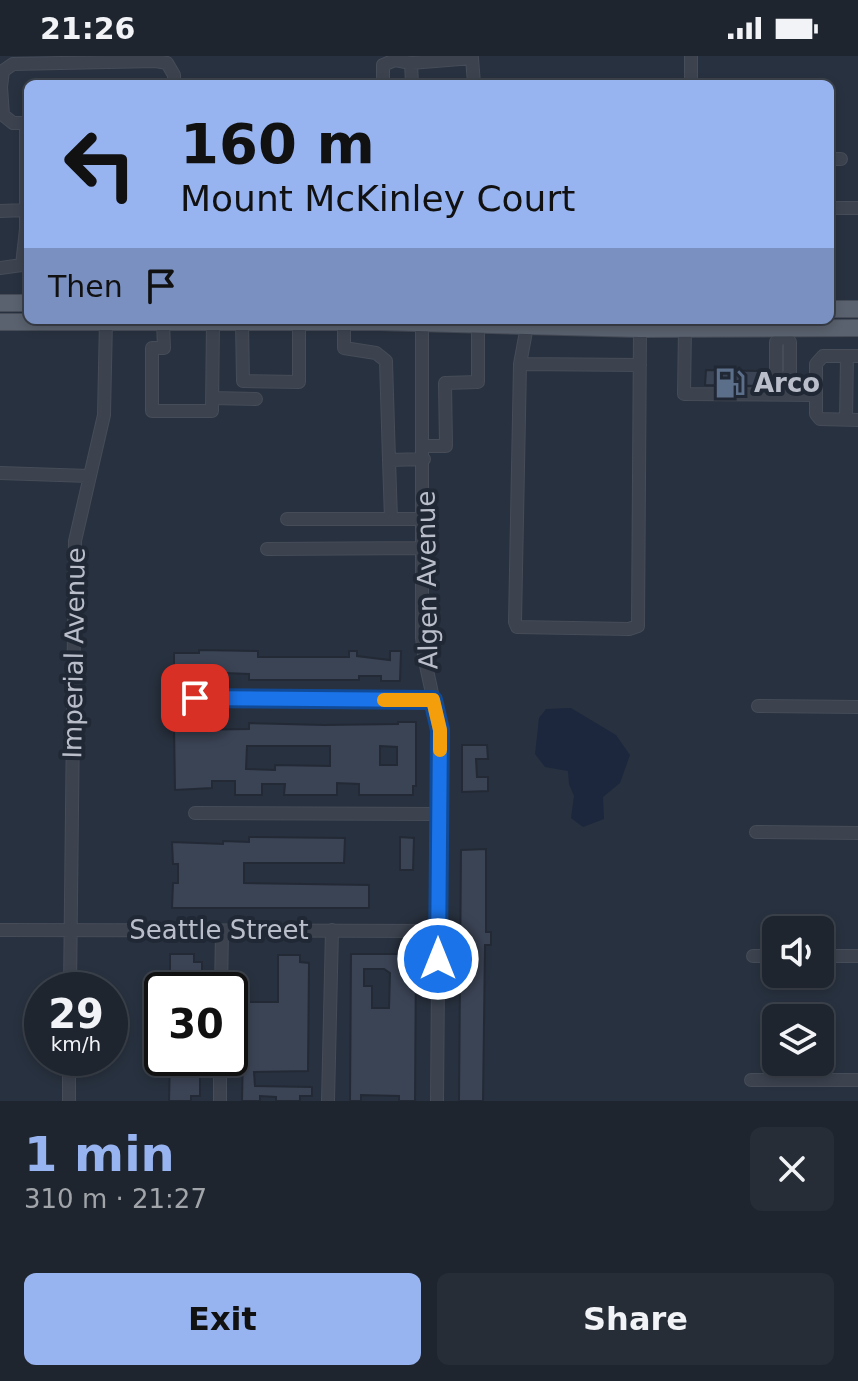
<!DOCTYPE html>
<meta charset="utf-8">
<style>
:root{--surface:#1e252f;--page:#262d37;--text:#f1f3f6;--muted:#a1a5aa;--line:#3c424b;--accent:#98b4f0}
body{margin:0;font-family:"DejaVu Sans",sans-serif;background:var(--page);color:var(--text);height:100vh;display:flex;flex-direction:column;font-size:30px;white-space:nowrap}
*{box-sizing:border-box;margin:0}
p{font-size:26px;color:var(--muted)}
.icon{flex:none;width:44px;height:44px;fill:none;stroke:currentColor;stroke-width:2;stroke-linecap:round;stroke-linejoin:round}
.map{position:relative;height:1045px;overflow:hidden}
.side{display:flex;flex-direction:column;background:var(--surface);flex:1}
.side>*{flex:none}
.banner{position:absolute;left:24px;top:24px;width:810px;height:244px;border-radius:12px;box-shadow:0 4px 12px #0003,0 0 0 2px var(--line);background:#98b4f0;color:#111;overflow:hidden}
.buttons{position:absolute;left:762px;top:860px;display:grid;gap:16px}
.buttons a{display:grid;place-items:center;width:72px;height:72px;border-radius:12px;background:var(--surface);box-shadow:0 4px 12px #0003,0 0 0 2px var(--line);font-size:40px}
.speed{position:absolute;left:24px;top:916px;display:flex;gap:16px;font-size:40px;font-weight:700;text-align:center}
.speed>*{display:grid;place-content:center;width:104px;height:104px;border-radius:50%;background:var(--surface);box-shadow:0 4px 12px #0003,0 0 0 2px var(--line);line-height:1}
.speed small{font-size:20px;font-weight:400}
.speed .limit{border:4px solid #111;border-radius:12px;background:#fff;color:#111}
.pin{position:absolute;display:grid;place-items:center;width:68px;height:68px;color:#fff;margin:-34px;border-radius:16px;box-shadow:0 4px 12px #0006}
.me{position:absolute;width:88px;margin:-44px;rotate:0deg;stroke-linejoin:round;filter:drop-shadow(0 0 6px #0008)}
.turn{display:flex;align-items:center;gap:28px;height:168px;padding:0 24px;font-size:36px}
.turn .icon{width:104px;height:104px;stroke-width:2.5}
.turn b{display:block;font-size:56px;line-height:68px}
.then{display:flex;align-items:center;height:76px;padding:0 24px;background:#0003;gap:16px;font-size:30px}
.round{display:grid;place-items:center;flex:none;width:84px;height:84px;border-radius:12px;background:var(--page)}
.headline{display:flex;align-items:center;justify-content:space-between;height:136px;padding:0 24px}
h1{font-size:48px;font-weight:600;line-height:60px;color:var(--accent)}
.primary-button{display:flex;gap:16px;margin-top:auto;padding:16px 24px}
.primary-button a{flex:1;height:92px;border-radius:12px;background:var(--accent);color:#111;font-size:32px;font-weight:600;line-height:92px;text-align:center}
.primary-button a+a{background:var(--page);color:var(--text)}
.status{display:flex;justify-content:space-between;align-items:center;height:56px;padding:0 40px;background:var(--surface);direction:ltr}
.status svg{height:22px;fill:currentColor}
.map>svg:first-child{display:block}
.water{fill:#1c273d}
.building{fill:#3b4455;stroke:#232a36;stroke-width:2;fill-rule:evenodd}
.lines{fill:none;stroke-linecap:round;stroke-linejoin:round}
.minor-casing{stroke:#464c58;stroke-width:14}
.major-casing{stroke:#464c58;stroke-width:18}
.minor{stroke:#3c434f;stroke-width:12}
.major{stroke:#5a626f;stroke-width:16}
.route-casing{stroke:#114b97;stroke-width:20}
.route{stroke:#1a73e8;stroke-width:14}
.slow{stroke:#f59e0b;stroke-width:14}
.labels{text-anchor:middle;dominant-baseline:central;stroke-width:8;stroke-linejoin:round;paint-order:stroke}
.poi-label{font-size:26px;font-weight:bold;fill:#b9beca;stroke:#212835;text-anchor:start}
.street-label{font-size:26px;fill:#b9beca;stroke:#212835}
</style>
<div class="status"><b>21:26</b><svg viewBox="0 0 49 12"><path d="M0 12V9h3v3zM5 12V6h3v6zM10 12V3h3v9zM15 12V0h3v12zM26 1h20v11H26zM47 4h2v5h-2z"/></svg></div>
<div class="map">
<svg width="858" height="1045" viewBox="0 0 858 1045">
<rect width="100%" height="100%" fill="#28313f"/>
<path class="water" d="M 571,652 L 616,679 L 630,699 L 620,727 L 603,741 L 604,763 L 583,771 L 571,762 L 574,740 L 569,728 L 568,715 L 545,711 L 535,698 L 539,662 L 546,653 Z"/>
<path class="building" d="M 706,314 L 760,315 L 760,330 L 705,329 Z
M 199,594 L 258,595 L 258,601 L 349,601 L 349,595 L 357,595 L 357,600 L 390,604 L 390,595 L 401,595 L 400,625 L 381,625 L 381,620 L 359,620 L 359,624 L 249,624 L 249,618 L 224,617 L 184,616 L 184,620 L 174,619 L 174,597 L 199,597 Z
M 398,666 L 416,666 L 416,730 L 413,730 L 413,739 L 359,739 L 359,728 L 337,727 L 337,739 L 284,739 L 285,728 L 262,728 L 262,739 L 235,739 L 235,725 L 212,725 L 212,732 L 175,734 L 174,671 L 184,672 L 184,674 L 249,673 L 249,667 L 324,669 L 398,668 ZM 247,690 L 330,690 L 330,710 L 275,709 L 275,714 L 246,713 ZM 380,690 L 397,691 L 397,709 L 380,709 Z
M 462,689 L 487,689 L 488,703 L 476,703 L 477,721 L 488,721 L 488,735 L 462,736 Z
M 249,781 L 345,782 L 344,807 L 244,807 L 244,827 L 369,829 L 369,852 L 172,852 L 173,827 L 178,827 L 178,808 L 173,808 L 172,786 L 223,788 L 223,785 L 249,786 Z
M 400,781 L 414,782 L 413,814 L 400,814 Z
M 486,793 L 486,876 L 491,876 L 491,889 L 485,889 L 483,1045 L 459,1045 L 461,794 Z
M 170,898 L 194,898 L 194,906 L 202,906 L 202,934 L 170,934 Z
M 351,898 L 416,898 L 415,1045 L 399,1045 L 399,1040 L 361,1039 L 361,1045 L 350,1045 ZM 364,913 L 384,913 L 390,917 L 389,952 L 372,952 L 372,930 L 364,930 Z
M 278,899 L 300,899 L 300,906 L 309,907 L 308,1015 L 254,1016 L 255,1030 L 312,1031 L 312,1040 L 300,1040 L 300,1045 L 276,1045 L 276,1041 L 260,1040 L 260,1045 L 242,1045 L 244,946 L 278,946 Z
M 170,1002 L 193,1002 L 193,1005 L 200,1005 L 200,1040 L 191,1040 L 191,1045 L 169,1045 Z"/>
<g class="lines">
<g class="minor-casing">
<path id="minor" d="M 411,7 L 472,2 L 474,28
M 383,28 L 383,9 L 395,4 L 411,7 L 412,28
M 691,28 L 691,0
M 830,103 L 841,103
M 830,152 L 858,152
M 0,155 L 26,154
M 0,212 L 22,209 L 26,173 L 26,67 L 13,67 L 3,59 L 1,31 L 3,15 L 13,8 L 156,5 L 167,7 L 174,19 L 174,28
M 163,266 L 164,292 L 152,292 L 152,355 L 212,355 L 213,266
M 242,266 L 243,325 L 299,326 L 299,266
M 344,266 L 344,292 L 376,297 L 386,305 L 389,404 L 424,403
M 422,267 L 422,582 L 425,605 L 440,674 L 437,1045
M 527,270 L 520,308 L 515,566 L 517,571 L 629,573 L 638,570 L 640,273
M 685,273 L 684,338 L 816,339
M 858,300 L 823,300 L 816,308 L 816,358 L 820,363 L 858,364
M 520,308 L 640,309
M 782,326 L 790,317 L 790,286 L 784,280 L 784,264
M 782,331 L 782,326 L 776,317 L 776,286 L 784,280
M 213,342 L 256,343
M 846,364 L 847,300
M 424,390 L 446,390 L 445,327 L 478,326 L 478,268
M 389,404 L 391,463 L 424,463
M 0,417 L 89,420
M 287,463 L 391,463
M 267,493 L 424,492
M 195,642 L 433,644
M 758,650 L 858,651
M 195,757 L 438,758
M 756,776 L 858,777
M 0,874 L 438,875
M 753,900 L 776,900
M 820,900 L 858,900
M 70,934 L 75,485 L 104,359 L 106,264
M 221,934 L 222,875
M 751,1024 L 858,1024
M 69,1045 L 69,1002
M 220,1045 L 220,1002
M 328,1045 L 332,874"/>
</g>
<g class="major-casing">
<path id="major" d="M 0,247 L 28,247
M 830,253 L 858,253
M 0,266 L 380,266 L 640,273 L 858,272"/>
</g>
<use href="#minor" class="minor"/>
<use href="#major" class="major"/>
</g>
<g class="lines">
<g class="route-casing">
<path id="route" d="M 195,642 L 433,644 L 440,674 L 438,903"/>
</g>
<use href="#route" class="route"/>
<path class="slow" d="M 384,644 L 433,644 L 440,674 L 440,694"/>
</g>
<defs>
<g id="fuel-bare" transform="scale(2.4)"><path d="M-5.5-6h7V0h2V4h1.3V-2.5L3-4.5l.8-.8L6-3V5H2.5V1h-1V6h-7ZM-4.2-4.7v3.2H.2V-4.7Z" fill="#5c6f8a" stroke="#212835" stroke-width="2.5" paint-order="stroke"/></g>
</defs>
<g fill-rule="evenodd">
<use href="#fuel-bare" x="730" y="327"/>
</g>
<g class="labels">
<g class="poi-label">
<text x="754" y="327">Arco</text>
</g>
<g class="street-label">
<text transform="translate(427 524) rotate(-91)">Algen Avenue</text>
<text transform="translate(74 597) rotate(-89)">Imperial Avenue</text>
<text x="219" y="874">Seattle Street</text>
</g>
</g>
</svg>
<div class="buttons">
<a><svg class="icon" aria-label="sound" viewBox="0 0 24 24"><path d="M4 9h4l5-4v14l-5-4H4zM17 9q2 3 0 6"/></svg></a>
<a><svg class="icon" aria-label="layers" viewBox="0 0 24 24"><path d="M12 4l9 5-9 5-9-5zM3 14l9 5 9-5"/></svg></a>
</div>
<div class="speed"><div>29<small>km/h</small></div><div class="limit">30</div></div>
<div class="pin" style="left:195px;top:642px;background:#d93025"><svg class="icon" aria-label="arrive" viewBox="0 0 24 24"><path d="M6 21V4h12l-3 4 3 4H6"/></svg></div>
<svg class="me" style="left:438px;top:903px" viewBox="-20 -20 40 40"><circle r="17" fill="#1a73e8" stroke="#fff" stroke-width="3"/><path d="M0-11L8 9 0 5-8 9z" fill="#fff"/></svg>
<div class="banner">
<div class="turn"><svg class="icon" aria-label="left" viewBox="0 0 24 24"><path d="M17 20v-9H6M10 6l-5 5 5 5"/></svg><div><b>160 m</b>Mount McKinley Court</div></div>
<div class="then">Then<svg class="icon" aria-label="arrive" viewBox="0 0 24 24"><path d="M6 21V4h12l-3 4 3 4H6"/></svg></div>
</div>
</div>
<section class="side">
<div class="headline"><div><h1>1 min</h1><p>310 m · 21:27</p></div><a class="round"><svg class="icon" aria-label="close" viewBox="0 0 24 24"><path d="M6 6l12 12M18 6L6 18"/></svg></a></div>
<div class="primary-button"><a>Exit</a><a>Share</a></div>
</section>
